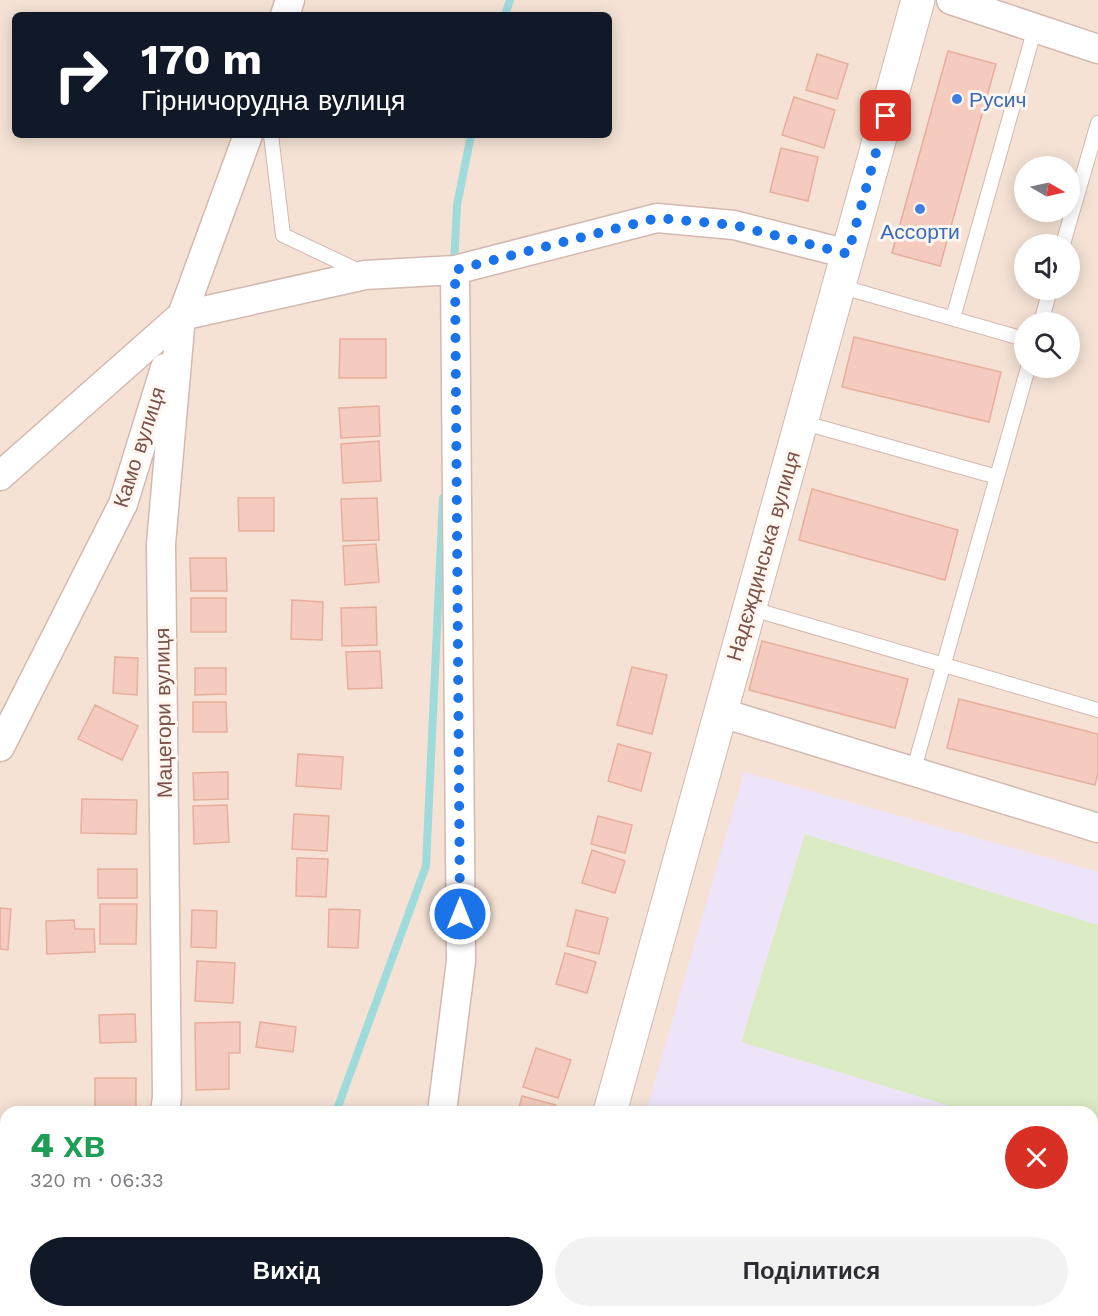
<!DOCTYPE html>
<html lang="uk">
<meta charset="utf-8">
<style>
:root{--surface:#fff;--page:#f2f2f3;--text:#2b2b33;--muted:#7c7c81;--accent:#111827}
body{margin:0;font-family:"Work Sans",sans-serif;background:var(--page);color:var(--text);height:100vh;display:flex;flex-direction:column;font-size:22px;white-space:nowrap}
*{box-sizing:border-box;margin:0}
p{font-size:20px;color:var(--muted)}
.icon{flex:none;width:33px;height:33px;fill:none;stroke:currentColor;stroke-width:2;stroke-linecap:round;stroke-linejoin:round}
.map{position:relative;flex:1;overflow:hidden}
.panel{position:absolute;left:0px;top:1106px;width:1098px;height:212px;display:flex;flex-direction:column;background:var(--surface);border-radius:18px 18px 0 0;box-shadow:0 3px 15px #0003}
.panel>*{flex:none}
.top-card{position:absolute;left:12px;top:12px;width:600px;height:126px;border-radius:9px;box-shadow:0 3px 15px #0003;background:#111827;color:#fff;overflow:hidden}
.needle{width:39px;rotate:99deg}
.fabs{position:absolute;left:1014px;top:156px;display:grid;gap:12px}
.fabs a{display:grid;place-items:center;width:66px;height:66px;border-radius:50%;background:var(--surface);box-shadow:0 3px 15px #0003;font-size:30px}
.pin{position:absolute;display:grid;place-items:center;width:51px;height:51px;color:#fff;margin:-26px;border-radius:12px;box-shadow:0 3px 9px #0006}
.me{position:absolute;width:66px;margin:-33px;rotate:0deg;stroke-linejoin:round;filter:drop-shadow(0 0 4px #0008)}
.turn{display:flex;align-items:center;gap:21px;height:126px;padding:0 30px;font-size:27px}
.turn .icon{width:78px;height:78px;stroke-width:2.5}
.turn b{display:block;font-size:42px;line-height:51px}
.round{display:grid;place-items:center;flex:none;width:63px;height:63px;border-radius:32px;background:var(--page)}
.summary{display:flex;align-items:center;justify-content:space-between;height:102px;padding:0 30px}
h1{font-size:36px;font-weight:800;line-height:45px;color:#1e9e55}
.cta{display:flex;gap:12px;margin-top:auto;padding:12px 30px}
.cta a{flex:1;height:69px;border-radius:36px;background:var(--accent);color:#fff;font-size:24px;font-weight:800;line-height:69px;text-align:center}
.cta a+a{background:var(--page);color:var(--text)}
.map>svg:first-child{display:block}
.residential{fill:#f5e2d5;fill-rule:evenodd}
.education{fill:#eee4fa}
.green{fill:#dbecc4}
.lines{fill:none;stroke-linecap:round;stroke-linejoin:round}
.stream{stroke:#a0dbdb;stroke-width:8}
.building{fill:#f4cbbe;stroke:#e7ae9d;stroke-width:1.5}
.service-casing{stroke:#d3b9af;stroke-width:16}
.minor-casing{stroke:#d3b9af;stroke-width:31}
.tertiary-casing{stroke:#d3b9af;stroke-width:35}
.service{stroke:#fff;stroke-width:14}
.minor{stroke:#fff;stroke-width:28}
.tertiary{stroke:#fff;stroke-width:33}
.route{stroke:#1a73e8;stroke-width:10;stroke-dasharray:0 18}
.shop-dot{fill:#3f7fe0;stroke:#fff6ef;stroke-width:2}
.labels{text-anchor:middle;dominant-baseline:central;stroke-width:6;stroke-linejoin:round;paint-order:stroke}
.shop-label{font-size:21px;fill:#366cbe;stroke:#fff6ef;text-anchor:start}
.street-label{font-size:21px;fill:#79534a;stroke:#fff6ef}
</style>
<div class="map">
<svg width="1098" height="1316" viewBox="0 0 1098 1316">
<rect width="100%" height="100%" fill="#fdf1e7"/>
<path class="residential" d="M 0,0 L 1098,0 L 1098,1316 L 0,1316 ZM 15,15 L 609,15 L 609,135 L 15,135 ZM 1024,166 L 1070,166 L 1070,212 L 1024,212 ZM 1024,244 L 1070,244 L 1070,290 L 1024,290 ZM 1024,322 L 1070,322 L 1070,368 L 1024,368 ZM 6,1112 L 1092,1112 L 1092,1311 L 6,1311 Z"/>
<path class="education" d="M 744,772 L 1098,872 L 1098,1316 L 588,1316 L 589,1311 L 1092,1311 L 1092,1112 L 646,1111 Z"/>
<path class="green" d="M 805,834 L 1098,925 L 1098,1130 L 1092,1150 L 1092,1112 L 966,1111 L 741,1042 Z"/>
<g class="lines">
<path class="stream" d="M 505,15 L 510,0
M 454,264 L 457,205 L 471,135
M 336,1112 L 426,866 L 443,498
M 261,1316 L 263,1311"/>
</g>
<path class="building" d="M 948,51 L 996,64 L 940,266 L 892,253 Z
M 817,54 L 848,64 L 837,99 L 806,90 Z
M 794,97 L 835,110 L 824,148 L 782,135 Z
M 781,148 L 818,157 L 808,201 L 770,192 Z
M 854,337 L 1001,372 L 989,422 L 842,387 Z
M 340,339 L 386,339 L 386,378 L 339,378 Z
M 379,406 L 380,436 L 341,438 L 339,408 Z
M 379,441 L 381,481 L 343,483 L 341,444 Z
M 812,489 L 958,530 L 945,580 L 799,540 Z
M 238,498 L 274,498 L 274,531 L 239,531 Z
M 377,498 L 379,540 L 343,541 L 341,499 Z
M 376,544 L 379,582 L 345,585 L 343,546 Z
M 190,558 L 226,558 L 227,591 L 191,591 Z
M 191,598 L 226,598 L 226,632 L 191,632 Z
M 292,600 L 323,602 L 322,640 L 291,639 Z
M 376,607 L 377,645 L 342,646 L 341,608 Z
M 762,641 L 908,679 L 895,728 L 749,690 Z
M 380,651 L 382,688 L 348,689 L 346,652 Z
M 115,657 L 138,658 L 137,695 L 113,693 Z
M 632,667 L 667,675 L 652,734 L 617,725 Z
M 195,668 L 226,668 L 226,694 L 195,695 Z
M 959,699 L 1098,734 L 1098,773 L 1095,785 L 947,748 Z
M 193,702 L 226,702 L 227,732 L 193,732 Z
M 95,705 L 138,726 L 122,760 L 78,739 Z
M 618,744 L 651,753 L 641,791 L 608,781 Z
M 298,754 L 343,757 L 341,789 L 296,786 Z
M 228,772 L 228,799 L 194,800 L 193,773 Z
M 82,799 L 137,800 L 136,834 L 81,833 Z
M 227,805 L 229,842 L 194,844 L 193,806 Z
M 294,814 L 329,816 L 327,851 L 292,849 Z
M 598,816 L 632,825 L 625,853 L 591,844 Z
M 592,850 L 625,861 L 615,893 L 582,883 Z
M 297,858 L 328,859 L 326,897 L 296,896 Z
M 98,869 L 137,869 L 137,898 L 98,898 Z
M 100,904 L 137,904 L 136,944 L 100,944 Z
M 0,908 L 11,909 L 8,950 L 0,949 Z
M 329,909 L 360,910 L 358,948 L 328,947 Z
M 192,910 L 217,911 L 216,948 L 191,947 Z
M 576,910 L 608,918 L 599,954 L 567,946 Z
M 74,920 L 75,929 L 94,929 L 95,952 L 47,954 L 46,921 Z
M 565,953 L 596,962 L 587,993 L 556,984 Z
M 197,961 L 235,963 L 233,1003 L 195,1001 Z
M 135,1014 L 136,1042 L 100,1043 L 99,1015 Z
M 240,1022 L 240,1053 L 229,1053 L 229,1089 L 196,1090 L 195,1023 Z
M 260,1022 L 296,1027 L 293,1052 L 256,1047 Z
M 536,1048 L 571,1060 L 558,1098 L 523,1087 Z
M 95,1078 L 136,1078 L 136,1108 L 95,1108 Z
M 522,1096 L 556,1105 L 554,1112 L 518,1112 Z
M 475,1311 L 517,1311 L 515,1316 L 474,1316 Z"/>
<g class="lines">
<g class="service-casing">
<path id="service" d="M 271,135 L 283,235 L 361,272
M 1063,244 L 1098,123
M 839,286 L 1024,339
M 953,318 L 1035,28
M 1041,322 L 1050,290
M 801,422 L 997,477
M 749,608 L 1098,710
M 913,772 L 1028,368"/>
</g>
<g class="minor-casing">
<path id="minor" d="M 951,0 L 1098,49
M 285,15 L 290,0
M 177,329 L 248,135
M 0,476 L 181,316 L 365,275 L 455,270 L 657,218 L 734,225 L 848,254
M 719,712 L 1098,828
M 0,747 L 123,504 L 165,368
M 165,1112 L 167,1097 L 161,544 L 181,316
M 442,1112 L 461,961 L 455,270
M 135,1316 L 136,1311
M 416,1316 L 416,1311"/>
</g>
<g class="tertiary-casing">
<path id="tertiary" d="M 610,1112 C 711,741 817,371 918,0
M 555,1316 L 556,1311"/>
</g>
<use href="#service" class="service"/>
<use href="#minor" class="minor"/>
<use href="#tertiary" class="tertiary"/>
</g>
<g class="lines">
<path class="route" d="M 460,914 L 455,270 L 657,218 L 734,225 L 848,254 L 886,116"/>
</g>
<g class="shop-dot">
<circle cx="957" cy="99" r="6"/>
<circle cx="920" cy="209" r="6"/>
</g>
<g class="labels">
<g class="shop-label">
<text x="969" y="99">Русич</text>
<text x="920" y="231" text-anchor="middle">Ассорти</text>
</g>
<g class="street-label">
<text transform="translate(139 447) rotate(-72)">Камо вулиця</text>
<text transform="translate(763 556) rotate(-74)">Надєждинська вулиця</text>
<text transform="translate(163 713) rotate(-91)">Мацегори вулиця</text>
</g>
</g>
</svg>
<div class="fabs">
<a><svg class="needle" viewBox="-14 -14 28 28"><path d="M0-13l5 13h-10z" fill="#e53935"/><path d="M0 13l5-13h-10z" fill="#7c7c81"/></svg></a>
<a><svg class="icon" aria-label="sound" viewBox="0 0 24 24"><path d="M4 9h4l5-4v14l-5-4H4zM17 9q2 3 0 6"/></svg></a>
<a><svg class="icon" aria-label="search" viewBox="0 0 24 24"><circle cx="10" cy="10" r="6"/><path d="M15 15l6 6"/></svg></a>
</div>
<div class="pin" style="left:886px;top:116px;background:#d93025"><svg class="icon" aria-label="arrive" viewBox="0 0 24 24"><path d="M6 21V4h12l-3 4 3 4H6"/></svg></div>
<svg class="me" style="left:460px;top:914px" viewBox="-20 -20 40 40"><circle r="17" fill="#1a73e8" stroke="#fff" stroke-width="3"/><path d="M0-11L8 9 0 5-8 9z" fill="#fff"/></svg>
<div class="top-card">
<div class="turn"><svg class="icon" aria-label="right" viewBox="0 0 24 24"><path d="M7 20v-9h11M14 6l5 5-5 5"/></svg><div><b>170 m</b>Гірничорудна вулиця</div></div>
</div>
<section class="panel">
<div class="summary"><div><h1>4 хв</h1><p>320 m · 06:33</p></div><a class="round" style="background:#d93025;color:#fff"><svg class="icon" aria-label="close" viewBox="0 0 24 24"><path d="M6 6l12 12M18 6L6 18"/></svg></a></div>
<div class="cta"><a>Вихід</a><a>Поділитися</a></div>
</section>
</div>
